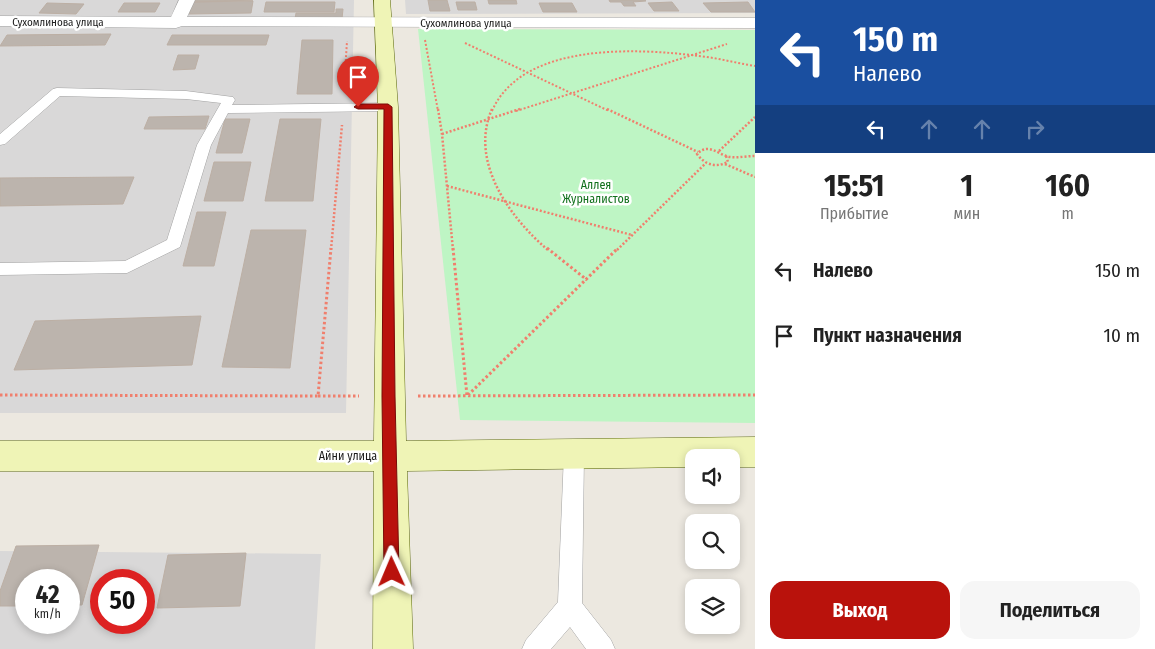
<!DOCTYPE html>
<html lang="ru">
<meta charset="utf-8">
<style>
:root{--surface:#fff;--page:#f6f6f6;--text:#222;--muted:#767676;--accent:#b9120c}
body{margin:0;font-family:"Fira Sans Condensed",sans-serif;background:var(--page);color:var(--text);height:100vh;display:flex;flex-direction:column;font-size:19px;white-space:nowrap}
*{box-sizing:border-box;margin:0}
p{font-size:16px;color:var(--muted)}
.icon{flex:none;width:28px;height:28px;fill:none;stroke:currentColor;stroke-width:2;stroke-linecap:round;stroke-linejoin:round}
.map{position:relative;flex:1;overflow:hidden}
.side{display:flex;flex-direction:column;background:var(--surface);width:400px}
.side>*{flex:none}
.guide{background:#1a4fa0;color:#fff;overflow:hidden}
.buttons{position:absolute;left:685px;top:449px;display:grid;gap:10px}
.buttons a{display:grid;place-items:center;width:55px;height:55px;border-radius:10px;background:var(--surface);box-shadow:0 2px 8px #0003;font-size:25px}
.speed{position:absolute;left:15px;top:569px;display:flex;gap:10px;font-size:25px;font-weight:700;text-align:center}
.speed>*{display:grid;place-content:center;width:65px;height:65px;border-radius:50%;background:var(--surface);box-shadow:0 2px 8px #0003;line-height:1}
.speed small{font-size:12px;font-weight:400}
.speed .limit{border:8px solid #d22;background:#fff;color:#111}
.pin{position:absolute;display:grid;place-items:center;width:42px;height:42px;color:#fff;margin:-51px -21px;border-radius:50% 50% 50% 0;rotate:-45deg;box-shadow:0 0 5px #0007}
.pin .icon{rotate:45deg}
.me{position:absolute;width:55px;margin:-28px;rotate:359deg;stroke-linejoin:round;filter:drop-shadow(0 0 4px #0008)}
.turn{display:flex;align-items:center;gap:18px;height:105px;padding:0 15px;font-size:22px}
.turn .icon{width:65px;height:65px;stroke-width:2.5}
.turn b{display:block;font-size:35px;line-height:42px}
.lanes{display:flex;align-items:center;height:48px;padding:0 15px;background:#0003;justify-content:center;gap:25px;direction:ltr}
.lanes .off{opacity:.35}
.eta{display:flex;justify-content:space-evenly;align-items:center;height:85px;text-align:center}
.eta b{font-size:30px;font-weight:700;line-height:35px}
.button{display:flex;gap:10px;margin-top:auto;padding:10px 15px}
.button a{flex:1;height:58px;border-radius:15px;background:var(--accent);color:#fff;font-size:20px;font-weight:700;line-height:58px;text-align:center}
.button a+a{background:var(--page);color:var(--text)}
ul{padding:0;list-style:none}
li{display:flex;align-items:center;gap:15px;height:65px;padding:0 15px}
li div{flex:1}
li b{display:block;font-size:19px}
li em{font-style:normal}
main{display:flex;flex:1;min-height:0}
.map>svg:first-child{display:block}
.residential{fill:#d9d8d8;fill-rule:evenodd}
.park{fill:#bef5c4}
.building{fill:#bcb4ad;stroke:#bcafa4}
.lines{fill:none;stroke-linecap:round;stroke-linejoin:round}
.lane-casing{stroke:#a2a2a2;stroke-width:1}
.street-casing{stroke:#a2a2a2;stroke-width:1}
.secondary-casing{stroke:#5b680b;stroke-width:1}
.path-far2{stroke:#f07f6d;stroke-width:2;stroke-dasharray:2 2;stroke-linecap:butt}
.path-far1{stroke:#f07f6d;stroke-width:2.5;stroke-dasharray:2 2;stroke-linecap:butt}
.path{stroke:#f07f6d;stroke-width:3;stroke-dasharray:2.5 2.5;stroke-linecap:butt}
.lane{fill:#fff;fill-rule:evenodd}
.street{fill:#fff;fill-rule:evenodd}
.secondary{fill:#eff4b6;fill-rule:evenodd}
.route{fill:#b9120c;stroke:#780c08}
.labels{text-anchor:middle;dominant-baseline:central;stroke-width:5;stroke-linejoin:round;paint-order:stroke}
.far-street-label{font-size:11px;fill:#1b1b1b;stroke:#fff}
.park-label{font-size:12px;fill:#11701c;stroke:#fff}
.street-label{font-size:12px;fill:#1b1b1b;stroke:#fff}
</style>
<main>
<div class="map">
<svg width="755" height="649" viewBox="0 0 755 649">
<rect width="100%" height="100%" fill="#ece8e0"/>
<path class="residential" d="M 0,0 L 354,0 L 346,413 L 0,413 Z
M 405,0 L 755,0 L 755,13 L 406,14 Z
M 0,551 L 321,554 L 315,649 L 0,649 ZM 26,580 L 69,580 L 69,622 L 26,622 ZM 101,580 L 144,580 L 144,622 L 101,622 Z"/>
<path class="park" d="M 418,29 L 755,30 L 755,423 L 460,420 Z"/>
<path class="building" d="M 195,0 L 253,0 L 194,2 Z
M 428,0 L 447,0 L 450,11 L 430,11 Z
M 488,0 L 516,0 L 517,4 L 489,4 Z
M 609,0 L 645,0 L 646,1 L 633,2 L 636,6 L 624,6 L 621,2 L 610,2 Z
M 253,1 L 251,13 L 189,14 L 194,2 Z
M 266,2 L 335,2 L 334,12 L 264,12 Z
M 456,2 L 475,2 L 477,10 L 458,10 Z
M 672,2 L 679,11 L 654,11 L 648,3 Z
M 748,2 L 755,12 L 711,12 L 703,3 Z
M 47,3 L 84,4 L 76,14 L 39,13 Z
M 124,3 L 160,3 L 155,12 L 118,12 Z
M 539,3 L 572,3 L 577,12 L 543,12 Z
M 336,9 L 343,9 L 342,19 L 295,19 L 296,13 L 336,13 Z
M 111,34 L 105,45 L 0,46 L 7,35 Z
M 172,35 L 269,35 L 266,45 L 167,45 Z
M 302,40 L 333,40 L 332,94 L 297,94 Z
M 178,55 L 199,55 L 195,69 L 173,70 Z
M 209,116 L 205,129 L 144,129 L 149,117 Z
M 225,119 L 250,119 L 242,153 L 216,153 Z
M 280,119 L 321,119 L 313,201 L 265,201 Z
M 214,162 L 251,162 L 243,201 L 204,201 Z
M 134,177 L 123,204 L 0,206 L 0,178 Z
M 197,212 L 226,212 L 214,266 L 183,266 Z
M 251,230 L 306,230 L 290,368 L 222,367 Z
M 201,316 L 192,365 L 14,370 L 35,321 Z
M 99,545 L 82,605 L 69,605 L 69,580 L 26,580 L 26,606 L 0,606 L 0,591 L 16,546 Z
M 246,553 L 240,606 L 157,608 L 168,555 Z"/>
<g class="lines">
<g class="lane-casing">
<path id="lane" d="M 57,88 L 186,91 L 233,97 L 235,100 L 232,105 L 388,103 L 394,107 L 388,111 L 228,113 L 211,145 L 180,247 L 127,273 L 0,275 L 0,263 L 125,261 L 167,240 L 197,145 L 221,103 L 186,99 L 60,96 L 5,144 L 0,145 L 0,134 L 53,89 Z
M 574,445 L 581,447 L 584,454 L 582,603 L 611,640 L 615,649 L 586,649 L 570,627 L 551,649 L 522,649 L 526,640 L 558,602 L 564,454 L 567,447 Z"/>
</g>
<g class="street-casing">
<path id="street" d="M 179,0 L 195,0 L 187,17 L 755,18 L 755,28 L 182,26 L 176,28 L 0,26 L 0,16 L 171,17 Z"/>
</g>
<g class="secondary-casing">
<path id="secondary" d="M 374,0 L 390,0 L 398,107 L 406,441 L 755,437 L 755,467 L 731,467 L 731,458 L 694,458 L 694,467 L 407,471 L 413,649 L 373,649 L 374,471 L 0,471 L 0,441 L 374,441 L 378,107 Z"/>
</g>
<path class="path-far2" d="M 425,40 L 438,111
M 465,43 L 609,111
M 344,89 L 347,41
M 492,111 C 522,42 637,48 699,56 C 718,58 736,63 755,66
M 516,111 L 727,44"/>
<path class="path-far1" d="M 438,109 L 442,134 L 453,250
M 492,109 C 469,161 509,217 548,250
M 607,109 L 698,152
M 442,134 L 520,109
M 719,151 L 755,117
M 726,156 L 728,162 C 716,168 705,165 697,154 C 709,142 718,155 730,157 C 738,158 747,156 755,156
M 725,164 L 755,177
M 447,186 L 632,235
M 331,250 L 342,125
M 617,250 L 706,163"/>
<path class="path" d="M 453,248 L 467,396 L 618,248
M 547,248 L 587,280
M 0,395 L 318,396 L 331,248
M 318,396 L 359,396
M 418,396 L 755,395"/>
<use href="#lane" class="lane"/>
<use href="#street" class="street"/>
<use href="#secondary" class="secondary"/>
</g>
<path class="route" d="M 388,104 L 392,107 L 395,396 L 399,572 L 397,577 L 392,579 L 386,577 L 384,572 L 382,396 L 384,109 L 358,109 L 354,107 L 358,104 Z"/>
<g class="labels">
<g class="far-street-label">
<text x="58" y="22">Сухомлинова улица</text>
<text x="466" y="23">Сухомлинова улица</text>
</g>
<g class="park-label">
<text x="596" y="185">Аллея<tspan x="596" dy="14">Журналистов</tspan></text>
</g>
<g class="street-label">
<text x="348" y="456">Айни улица</text>
</g>
</g>
</svg>
<div class="buttons">
<a><svg class="icon" aria-label="sound" viewBox="0 0 24 24"><path d="M4 9h4l5-4v14l-5-4H4zM17 9q2 3 0 6"/></svg></a>
<a><svg class="icon" aria-label="search" viewBox="0 0 24 24"><circle cx="10" cy="10" r="6"/><path d="M15 15l6 6"/></svg></a>
<a><svg class="icon" aria-label="layers" viewBox="0 0 24 24"><path d="M12 4l9 5-9 5-9-5zM3 14l9 5 9-5"/></svg></a>
</div>
<div class="speed"><div>42<small>km/h</small></div><div class="limit">50</div></div>
<div class="pin" style="left:358px;top:107px;background:#d93025"><svg class="icon" aria-label="arrive" viewBox="0 0 24 24"><path d="M6 21V4h12l-3 4 3 4H6"/></svg></div>
<svg class="me" style="left:392px;top:572px" viewBox="-20 -20 40 40"><path d="M0-17L14 15 0 8-14 15z" fill="#b9120c" stroke="#fff" stroke-width="4"/></svg>
</div>
<section class="side">
<div class="guide">
<div class="turn"><svg class="icon" aria-label="left" viewBox="0 0 24 24"><path d="M17 20v-9H6M10 6l-5 5 5 5"/></svg><div><b>150 m</b>Налево</div></div>
<div class="lanes"><svg class="icon" aria-label="left" viewBox="0 0 24 24"><path d="M17 20v-9H6M10 6l-5 5 5 5"/></svg><svg class="icon off" aria-label="ahead" viewBox="0 0 24 24"><path d="M12 20V5M6 11l6-6 6 6"/></svg><svg class="icon off" aria-label="ahead" viewBox="0 0 24 24"><path d="M12 20V5M6 11l6-6 6 6"/></svg><svg class="icon off" aria-label="right" viewBox="0 0 24 24"><path d="M7 20v-9h11M14 6l5 5-5 5"/></svg></div>
</div>
<div class="eta">
<div><b>15:51</b><p>Прибытие</p></div>
<div><b>1</b><p>мин</p></div>
<div><b>160</b><p>m</p></div>
</div>
<ul>
<li><svg class="icon" aria-label="left" viewBox="0 0 24 24"><path d="M17 20v-9H6M10 6l-5 5 5 5"/></svg><div><b>Налево</b></div><em>150 m</em></li>
<li><svg class="icon" aria-label="arrive" viewBox="0 0 24 24"><path d="M6 21V4h12l-3 4 3 4H6"/></svg><div><b>Пункт назначения</b></div><em>10 m</em></li>
</ul>
<div class="button"><a>Выход</a><a>Поделиться</a></div>
</section>
</main>
